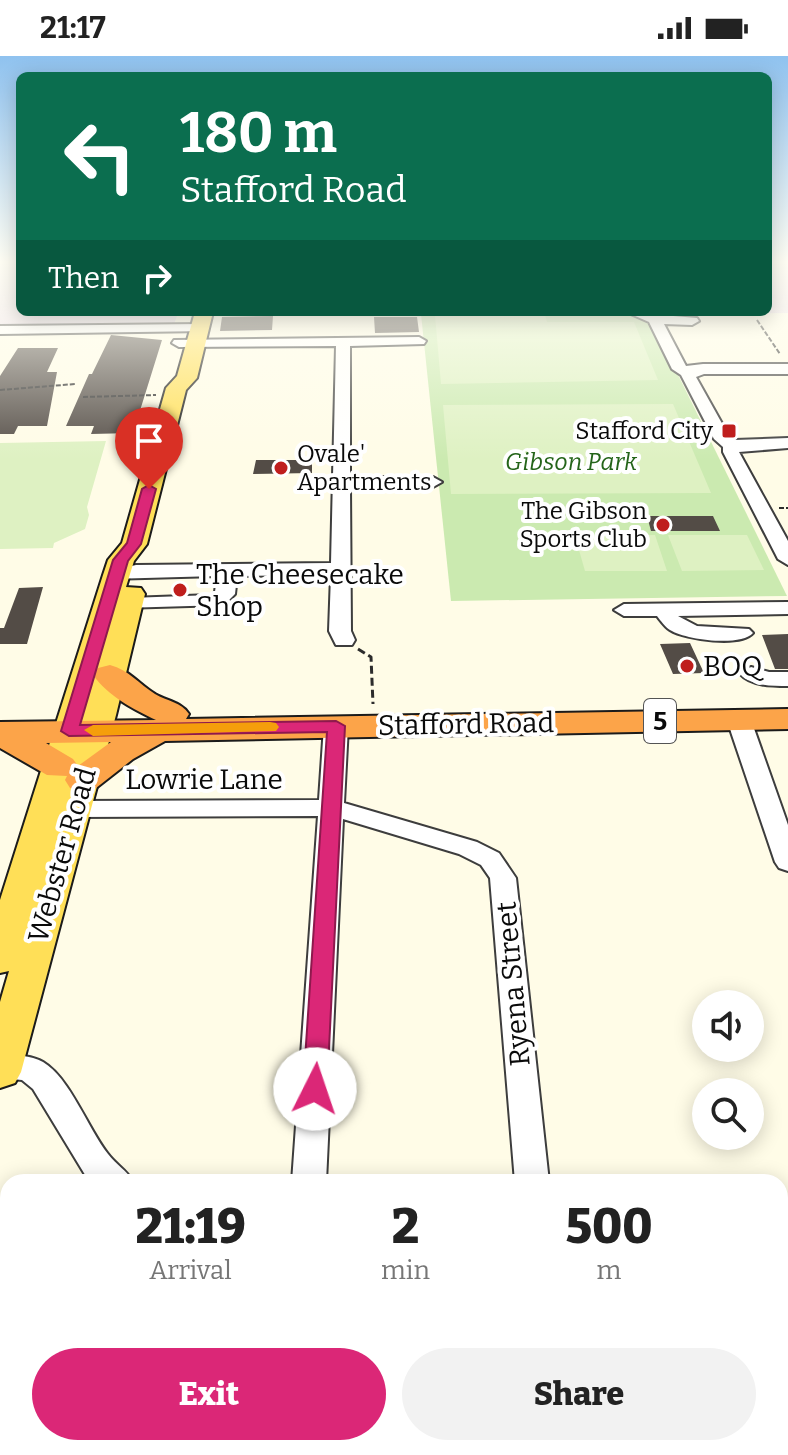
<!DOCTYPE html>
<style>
:root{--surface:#fff;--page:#f2f2f2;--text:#222;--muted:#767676;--accent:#db2777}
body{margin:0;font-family:Bitter,serif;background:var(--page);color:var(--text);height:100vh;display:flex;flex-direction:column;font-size:30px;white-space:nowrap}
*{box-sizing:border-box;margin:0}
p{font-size:26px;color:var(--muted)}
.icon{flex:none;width:44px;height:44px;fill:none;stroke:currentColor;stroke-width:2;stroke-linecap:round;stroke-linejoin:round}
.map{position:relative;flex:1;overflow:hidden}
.sheet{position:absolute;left:0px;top:1118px;width:788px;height:282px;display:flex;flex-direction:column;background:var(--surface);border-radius:24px 24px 0 0;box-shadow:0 4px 20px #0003}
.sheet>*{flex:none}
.banner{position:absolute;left:16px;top:16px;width:756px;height:244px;border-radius:12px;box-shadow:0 4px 20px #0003;background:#0b6e4f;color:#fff;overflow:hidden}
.tools{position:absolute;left:692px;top:934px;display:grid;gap:16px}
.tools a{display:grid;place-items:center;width:72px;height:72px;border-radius:50%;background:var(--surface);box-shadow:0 4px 20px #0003;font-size:40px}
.pin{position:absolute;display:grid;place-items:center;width:68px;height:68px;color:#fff;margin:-82px -34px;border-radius:50% 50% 50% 0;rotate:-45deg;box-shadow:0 0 8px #0007}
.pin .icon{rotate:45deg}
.me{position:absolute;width:88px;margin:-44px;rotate:4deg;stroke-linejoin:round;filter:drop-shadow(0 0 6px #0008)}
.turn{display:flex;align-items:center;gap:28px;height:168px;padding:0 32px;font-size:36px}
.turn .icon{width:104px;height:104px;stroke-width:2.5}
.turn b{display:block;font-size:56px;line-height:68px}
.then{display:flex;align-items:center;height:76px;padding:0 32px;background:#0003;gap:16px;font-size:30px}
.eta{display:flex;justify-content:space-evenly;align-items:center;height:136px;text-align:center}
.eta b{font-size:48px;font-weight:800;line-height:56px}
.primary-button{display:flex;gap:16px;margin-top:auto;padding:16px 32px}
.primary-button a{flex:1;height:92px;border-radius:48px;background:var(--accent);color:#fff;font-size:32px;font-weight:800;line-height:92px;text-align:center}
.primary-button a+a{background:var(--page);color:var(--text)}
.status{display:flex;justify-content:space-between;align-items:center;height:56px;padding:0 40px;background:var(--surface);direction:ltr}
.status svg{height:22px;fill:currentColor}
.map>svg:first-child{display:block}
.industrial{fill:#eaddea}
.green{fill:#cbeab0}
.pitch{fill:#def1c2}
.building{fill:#534c46}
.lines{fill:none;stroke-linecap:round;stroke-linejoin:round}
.minor-casing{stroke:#3d3d3d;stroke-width:4}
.major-casing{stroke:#1b1b1b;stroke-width:4}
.highway-casing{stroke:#1b1b1b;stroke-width:4}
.path-far1{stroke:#2c2c2c;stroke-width:2;stroke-dasharray:5 2;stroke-linecap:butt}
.path{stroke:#2c2c2c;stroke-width:3;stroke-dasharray:8 4;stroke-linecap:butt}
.minor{fill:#fff;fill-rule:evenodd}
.major{fill:#ffdf57;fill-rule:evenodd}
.highway{fill:#fca449;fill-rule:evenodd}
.route{fill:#db2777;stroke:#8e194d;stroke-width:2}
.slow{fill:#f59e0b}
.poi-dot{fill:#bf1e1d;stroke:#fff;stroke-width:3}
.labels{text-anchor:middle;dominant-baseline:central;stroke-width:8;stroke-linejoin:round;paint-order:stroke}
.far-poi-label{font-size:24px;fill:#0a0a0a;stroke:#fff;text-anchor:end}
.far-park-label{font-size:24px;font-style:italic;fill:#246419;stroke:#fff}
.shield{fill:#fff;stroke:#545454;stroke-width:2}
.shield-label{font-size:26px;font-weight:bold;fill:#0a0a0a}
.poi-label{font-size:28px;fill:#0a0a0a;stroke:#fff;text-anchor:start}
.street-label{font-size:28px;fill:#0a0a0a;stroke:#fff}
</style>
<div class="status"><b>21:17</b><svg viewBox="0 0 49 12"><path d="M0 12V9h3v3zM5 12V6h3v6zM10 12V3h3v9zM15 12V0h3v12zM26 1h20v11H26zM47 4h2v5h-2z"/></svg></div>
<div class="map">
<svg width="788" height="1399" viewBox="0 0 788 1399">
<rect width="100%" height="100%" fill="#fffce7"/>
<path class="industrial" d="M 0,208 L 20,208 L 20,256 L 768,256 L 768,208 L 788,208 L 788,257 L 177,260 L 174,268 L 0,270 Z"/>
<path class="green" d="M 623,257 L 652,266 L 787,540 L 451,545 L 421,258 Z"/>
<path class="pitch" d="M 435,259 L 545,259 L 547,266 L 634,266 L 658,324 L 441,328 Z
M 673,348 L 711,437 L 451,438 L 443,349 Z
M 106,385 L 87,451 L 89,459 L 85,473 L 54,487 L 53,492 L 0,493 L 0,387 Z
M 655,479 L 667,515 L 585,515 L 575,480 Z
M 668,479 L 747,479 L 764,514 L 682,515 Z"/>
<path class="building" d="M 273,260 L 272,274 L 220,275 L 222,261 Z
M 374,261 L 417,261 L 419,276 L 375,277 Z
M 111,279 L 162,284 L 133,377 L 91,378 L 94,370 L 66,370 L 89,318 L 92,318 Z
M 18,292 L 58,292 L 47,316 L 57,316 L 47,370 L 18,370 L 14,378 L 0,378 L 0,320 Z
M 256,404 L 312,404 L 312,417 L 253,418 Z
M 647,460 L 713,460 L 720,475 L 651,475 Z
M 43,531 L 27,588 L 0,588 L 0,572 L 4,572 L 19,532 Z
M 788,578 L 788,613 L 775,613 L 762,579 Z
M 690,587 L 704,617 L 673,618 L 660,588 Z"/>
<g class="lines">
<g class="minor-casing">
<path id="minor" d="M 626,256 L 697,262 L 699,265 L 692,269 L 664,268 L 686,310 L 703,308 L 788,308 L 788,318 L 704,318 L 696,321 L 729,380 L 735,384 L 788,382 L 788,392 L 739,396 L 788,485 L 788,509 L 778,503 L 723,396 L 723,391 L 714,383 L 681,319 L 672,313 L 649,266 Z
M 201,268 L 208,272 L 206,275 L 0,278 L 0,270 Z
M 419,281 L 426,285 L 424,288 L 350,290 L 350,421 L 433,421 L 442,426 L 433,431 L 350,431 L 351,575 L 355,584 L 352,589 L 336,589 L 329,575 L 331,519 L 237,520 L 235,538 L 224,549 L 122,552 L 119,548 L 122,544 L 129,542 L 212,539 L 215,536 L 217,520 L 109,523 L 106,519 L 109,515 L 136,509 L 331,507 L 336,290 L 179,291 L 172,287 L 174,284 Z
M 788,546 L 788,558 L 678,560 L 697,570 L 749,573 L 753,577 C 741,591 686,584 670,574 C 665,571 661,565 657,560 L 624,560 L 614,554 L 624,548 Z
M 751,611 L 769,616 L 788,616 L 788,630 C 772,630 751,630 740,618 Z
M 739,657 L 747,659 L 751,664 L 788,769 L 788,815 L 779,812 L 775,806 L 727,664 L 731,659 Z
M 336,663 L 344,665 L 348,670 L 344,747 L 477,786 L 499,797 L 516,822 L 549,1126 L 515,1126 L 490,822 L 481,809 L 459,798 L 343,763 L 326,1126 L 292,1126 L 318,760 L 75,761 L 66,759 L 62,753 L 66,747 L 75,745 L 319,744 L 324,670 L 328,665 Z
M 0,998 C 14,999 31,999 43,1006 C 70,1022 88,1073 108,1098 C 116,1109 127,1114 133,1126 L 92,1126 L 87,1122 L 33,1033 L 22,1024 L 0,1022 Z
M 569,1392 L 620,1392 L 623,1399 L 572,1399 Z"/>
</g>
<g class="major-casing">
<path id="major" d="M 195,256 L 213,256 L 197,322 L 186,334 L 147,488 L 134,505 L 126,531 L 141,532 L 145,538 L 116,659 L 21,1016 L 15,1027 L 0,1032 L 0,946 L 9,915 L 0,917 L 0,844 L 103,519 L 108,504 L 122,487 L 166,332 L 177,320 Z"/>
</g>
<g class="highway-casing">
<path id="highway" d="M 110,609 C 129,614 139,628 155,638 C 167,645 181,646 189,658 L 186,663 L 788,653 L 788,673 L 165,685 L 133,703 L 96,732 L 83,735 L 70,732 L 65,724 L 67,720 L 47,719 L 0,692 L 0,666 L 156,664 C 133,653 108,640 93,619 L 98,612 ZM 111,686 L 78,710 L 73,703 L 46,687 Z"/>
</g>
<path class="path-far1" d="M 757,264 L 780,298
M 0,334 L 75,328
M 83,341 L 156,339
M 779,452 L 788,452"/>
<path class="path" d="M 358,593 L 371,601 L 373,648"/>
<use href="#minor" class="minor"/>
<use href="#major" class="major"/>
<use href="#highway" class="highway"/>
</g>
<linearGradient id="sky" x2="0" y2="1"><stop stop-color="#8fc2ef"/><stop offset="0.51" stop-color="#fffef4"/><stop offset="1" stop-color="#fffef4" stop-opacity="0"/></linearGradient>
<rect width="788" height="404" fill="url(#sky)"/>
<path class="route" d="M 149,429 L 156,433 L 141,488 L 128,505 L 80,669 L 336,665 L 345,670 L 327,1033 L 323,1039 L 315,1042 L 306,1039 L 303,1033 L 327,676 L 69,680 L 61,675 L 113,504 L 127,487 L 142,433 Z"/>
<path class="slow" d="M 270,666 L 276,667 L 279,671 L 276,675 L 93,680 L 84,674 L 93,669 Z"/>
<g class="poi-dot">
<rect x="721" y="367" width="16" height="16" rx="4"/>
<circle cx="281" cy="412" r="8"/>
<circle cx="663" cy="469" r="8"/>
<circle cx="180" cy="534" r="8"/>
<circle cx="687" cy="610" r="8"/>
</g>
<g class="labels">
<g class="far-poi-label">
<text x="713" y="375">Stafford City</text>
<text x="297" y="398" text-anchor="start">Ovale'<tspan x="297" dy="28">Apartments</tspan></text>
<text x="647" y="455">The Gibson<tspan x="647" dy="28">Sports Club</tspan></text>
</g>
<g class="far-park-label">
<text x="571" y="406">Gibson Park</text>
</g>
<rect class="shield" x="644" y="643" width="32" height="44" rx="6"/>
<g class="shield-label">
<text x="660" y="665">5</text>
</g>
<g class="poi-label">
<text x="196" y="518">The Cheesecake<tspan x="196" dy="32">Shop</tspan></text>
<text x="703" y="610">BOQ</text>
</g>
<g class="street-label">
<text transform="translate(466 668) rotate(-1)">Stafford Road</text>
<text x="204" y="723">Lowrie Lane</text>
<text transform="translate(62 799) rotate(-74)">Webster Road</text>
<text transform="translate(513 928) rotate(-95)">Ryena Street</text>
</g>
</g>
</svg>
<div class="tools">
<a><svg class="icon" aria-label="sound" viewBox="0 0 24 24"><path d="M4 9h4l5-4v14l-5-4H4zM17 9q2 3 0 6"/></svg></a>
<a><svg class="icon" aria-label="search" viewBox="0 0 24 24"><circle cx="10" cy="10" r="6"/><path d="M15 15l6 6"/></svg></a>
</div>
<div class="pin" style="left:149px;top:433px;background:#d93025"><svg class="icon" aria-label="arrive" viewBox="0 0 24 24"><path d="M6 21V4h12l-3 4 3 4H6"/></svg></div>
<svg class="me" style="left:315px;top:1033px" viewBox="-20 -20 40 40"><circle r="19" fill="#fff"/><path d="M0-13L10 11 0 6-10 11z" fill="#db2777"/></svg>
<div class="banner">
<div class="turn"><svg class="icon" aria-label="left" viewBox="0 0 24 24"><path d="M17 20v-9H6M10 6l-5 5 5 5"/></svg><div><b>180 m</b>Stafford Road</div></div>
<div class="then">Then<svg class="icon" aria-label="right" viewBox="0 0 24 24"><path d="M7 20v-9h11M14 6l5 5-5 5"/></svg></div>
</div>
<section class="sheet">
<div class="eta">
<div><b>21:19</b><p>Arrival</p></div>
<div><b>2</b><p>min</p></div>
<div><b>500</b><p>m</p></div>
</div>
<div class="primary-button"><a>Exit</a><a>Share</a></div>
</section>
</div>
